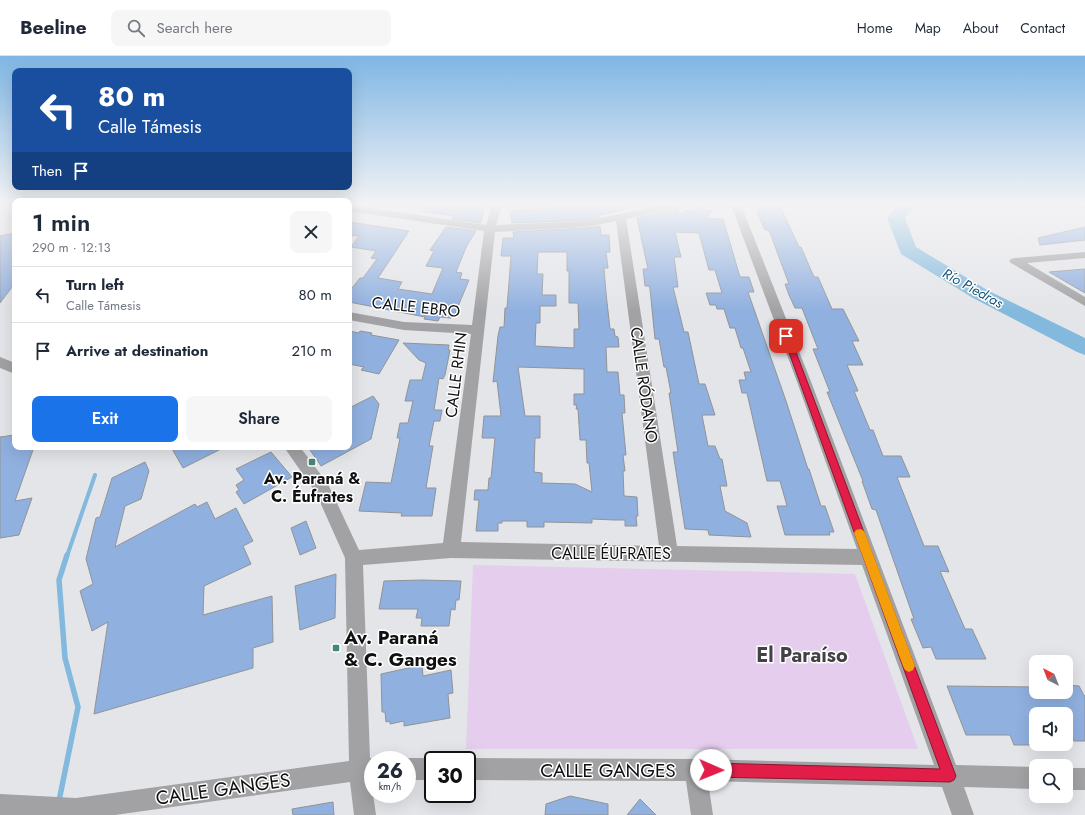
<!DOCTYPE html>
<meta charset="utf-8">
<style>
:root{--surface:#fff;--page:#f6f6f7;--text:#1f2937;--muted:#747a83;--line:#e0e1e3;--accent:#1a73e8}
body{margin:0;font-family:Jost,sans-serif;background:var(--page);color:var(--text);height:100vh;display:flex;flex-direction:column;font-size:15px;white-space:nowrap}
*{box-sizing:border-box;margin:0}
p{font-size:13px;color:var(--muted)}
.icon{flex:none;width:22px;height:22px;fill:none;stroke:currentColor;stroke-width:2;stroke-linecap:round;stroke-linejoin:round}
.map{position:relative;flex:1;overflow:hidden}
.details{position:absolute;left:12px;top:142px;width:340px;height:252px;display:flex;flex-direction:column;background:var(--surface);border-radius:8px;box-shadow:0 4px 16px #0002}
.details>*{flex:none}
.top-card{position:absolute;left:12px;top:12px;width:340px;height:122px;border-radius:8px;box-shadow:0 4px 16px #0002;background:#1a4fa0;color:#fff;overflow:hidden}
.needle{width:26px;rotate:318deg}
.tools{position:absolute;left:1029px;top:599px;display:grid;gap:8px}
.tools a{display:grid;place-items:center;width:44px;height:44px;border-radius:8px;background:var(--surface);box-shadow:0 4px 16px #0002;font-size:20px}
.speed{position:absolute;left:364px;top:695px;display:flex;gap:8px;font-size:20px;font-weight:700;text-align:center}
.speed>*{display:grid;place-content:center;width:52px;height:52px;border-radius:50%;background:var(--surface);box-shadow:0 4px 16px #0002;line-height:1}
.speed small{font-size:10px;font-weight:400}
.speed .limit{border:2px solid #111;border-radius:6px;background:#fff;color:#111}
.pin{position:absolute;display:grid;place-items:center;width:34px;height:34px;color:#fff;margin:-17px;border-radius:8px;box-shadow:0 2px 6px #0006}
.me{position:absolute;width:44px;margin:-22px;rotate:91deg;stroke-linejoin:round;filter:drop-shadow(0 0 3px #0008)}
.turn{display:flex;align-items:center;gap:14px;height:84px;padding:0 20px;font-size:18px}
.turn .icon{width:52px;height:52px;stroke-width:2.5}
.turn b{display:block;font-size:28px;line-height:34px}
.then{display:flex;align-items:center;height:38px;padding:0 20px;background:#0003;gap:8px;font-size:15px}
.round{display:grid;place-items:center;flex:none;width:42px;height:42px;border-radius:8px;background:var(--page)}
.headline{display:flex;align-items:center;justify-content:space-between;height:68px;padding:0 20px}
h1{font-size:24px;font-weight:600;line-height:30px}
.primary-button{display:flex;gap:8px;margin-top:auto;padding:8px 20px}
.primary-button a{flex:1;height:46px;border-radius:8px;background:var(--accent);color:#fff;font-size:16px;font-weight:600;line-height:46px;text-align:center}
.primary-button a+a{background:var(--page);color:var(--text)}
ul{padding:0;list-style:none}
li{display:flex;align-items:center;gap:12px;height:56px;padding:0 20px;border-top:1px solid var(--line)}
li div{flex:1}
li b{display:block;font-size:15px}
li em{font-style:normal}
header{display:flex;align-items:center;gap:24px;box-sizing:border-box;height:56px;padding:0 20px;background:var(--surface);border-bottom:1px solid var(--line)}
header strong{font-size:19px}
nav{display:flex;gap:22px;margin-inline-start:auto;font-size:14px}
.search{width:280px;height:36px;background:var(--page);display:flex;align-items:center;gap:10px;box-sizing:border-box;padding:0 14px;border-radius:8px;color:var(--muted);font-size:15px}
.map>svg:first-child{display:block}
.green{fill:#e5cded}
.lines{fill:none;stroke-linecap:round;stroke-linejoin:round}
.stream-far1{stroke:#82b9dd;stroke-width:4}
.stream{stroke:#82b9dd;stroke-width:5.5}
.river{fill:#82b9dd;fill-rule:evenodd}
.building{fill:#90b0df;stroke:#919497;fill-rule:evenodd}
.minor{fill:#a2a1a3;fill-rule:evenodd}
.route{fill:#e11d48;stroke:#92132f}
.slow{fill:#f59e0b}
.poi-dot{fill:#448677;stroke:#fff;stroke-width:1.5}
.labels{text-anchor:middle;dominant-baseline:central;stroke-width:3;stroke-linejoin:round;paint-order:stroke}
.far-water-label{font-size:14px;font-style:italic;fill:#155779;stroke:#fff}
.street-label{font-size:16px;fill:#101011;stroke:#fff}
.poi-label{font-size:16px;font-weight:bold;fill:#101011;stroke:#fff}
.near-poi-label{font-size:19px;font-weight:bold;fill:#101011;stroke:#fff;text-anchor:start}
.near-street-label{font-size:19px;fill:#101011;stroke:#fff}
.near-neighbourhood-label{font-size:20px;font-weight:bold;fill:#424246;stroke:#fff}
</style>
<header>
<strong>Beeline</strong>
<div class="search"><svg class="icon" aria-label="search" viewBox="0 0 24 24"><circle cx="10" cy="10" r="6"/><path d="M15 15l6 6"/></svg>Search here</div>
<nav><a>Home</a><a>Map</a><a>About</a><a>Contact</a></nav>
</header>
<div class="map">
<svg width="1085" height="759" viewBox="0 0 1085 759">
<rect width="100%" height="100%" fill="#e4e5e9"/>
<path class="green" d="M 473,509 L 855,518 L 918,693 L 466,693 Z"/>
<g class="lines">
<path class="stream-far1" d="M 67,500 L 95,419"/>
<path class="stream" d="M 59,745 L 78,651 L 65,602 L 59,524 L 67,499"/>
<path class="river" d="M 897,149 L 915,149 L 905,162 L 916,191 L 987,234 L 1085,282 L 1085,299 L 1077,296 L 973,242 L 901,198 L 887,162 Z"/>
</g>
<path class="building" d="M 424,149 L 457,149 L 484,153 L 481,167 L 452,163 L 454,160 L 424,156 Z
M 553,149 L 623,149 L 624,154 L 599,159 L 599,161 L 586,164 L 512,167 L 510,155 L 554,152 Z
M 758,149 L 780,150 L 799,191 L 801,191 L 814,221 L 818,221 L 832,253 L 843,253 L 859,285 L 852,285 L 863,309 L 847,309 L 858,335 L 854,335 L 870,374 L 873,374 L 883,400 L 901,400 L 910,421 L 897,421 L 924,490 L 938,490 L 949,516 L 940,515 L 965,573 L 972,573 L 986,603 L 936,603 L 931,591 L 923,592 L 911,563 L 914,563 L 876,454 L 872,453 L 862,425 L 863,425 L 827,336 L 830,336 L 813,293 L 818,293 L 802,252 L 795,252 L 789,239 L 785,228 L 789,228 L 769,174 L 765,174 L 759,161 L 757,155 L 760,155 Z
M 698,151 L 712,155 L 706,163 L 723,163 L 740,221 L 749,221 L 754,236 L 748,236 L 786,345 L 808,413 L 809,413 L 821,450 L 825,450 L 834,476 L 829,476 L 830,479 L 785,479 L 777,450 L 787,450 L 780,425 L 767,425 L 747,337 L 742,337 L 739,324 L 746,324 L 744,316 L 751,316 L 743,292 L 741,292 L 735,272 L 730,272 L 724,253 L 717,253 L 716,249 L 710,249 L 706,237 L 722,237 L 715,214 L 709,214 L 699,177 L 675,176 L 681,201 L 674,201 L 678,231 L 673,231 L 684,276 L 688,276 L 699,328 L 705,328 L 715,359 L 702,359 L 708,390 L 715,390 L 720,403 L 722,403 L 727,430 L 720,430 L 725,455 L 747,467 L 751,481 L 709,479 L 708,474 L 685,473 L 673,396 L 678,396 L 669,337 L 671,337 L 666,311 L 664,311 L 659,283 L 655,283 L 650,233 L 649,230 L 645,230 L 643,213 L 648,213 L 637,162 L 678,153 L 678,158 L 689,154 L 694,156 Z
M 349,166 L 409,175 L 378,222 L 402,226 L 398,233 L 432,238 L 443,212 L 426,210 L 434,195 L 430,194 L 446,171 L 476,175 L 467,189 L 456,216 L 462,217 L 460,223 L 469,224 L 454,260 L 452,259 L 451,262 L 440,261 L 438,265 L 424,263 L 425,261 L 349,246 L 349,236 L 360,222 L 363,222 L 377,203 L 371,202 L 376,195 L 351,191 L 359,180 L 349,179 Z
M 600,170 L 601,179 L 609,179 L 610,196 L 606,196 L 608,212 L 604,212 L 606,237 L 610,273 L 614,273 L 615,280 L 618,281 L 619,291 L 606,291 L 607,316 L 618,316 L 620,339 L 624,339 L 625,357 L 622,357 L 626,399 L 623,399 L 625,415 L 623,415 L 624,440 L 637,441 L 638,460 L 636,460 L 637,470 L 625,470 L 625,464 L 614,464 L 592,463 L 592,467 L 544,466 L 544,471 L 527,471 L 527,465 L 502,465 L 502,467 L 498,467 L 498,475 L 476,475 L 479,444 L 474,444 L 475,434 L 488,434 L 489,422 L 491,422 L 495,382 L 482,382 L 484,360 L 501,360 L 497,325 L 493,326 L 498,280 L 500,271 L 504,271 L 505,252 L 507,252 L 511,200 L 501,200 L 503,182 L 514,182 L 513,176 L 586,172 ZM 538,196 L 567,196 L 567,215 L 569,215 L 569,247 L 578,247 L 579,273 L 574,273 L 574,292 L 535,290 L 536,267 L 540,267 L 540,250 L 556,250 L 556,239 L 542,239 L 543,218 L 537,218 ZM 518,311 L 584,313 L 584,338 L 574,338 L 574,349 L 577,349 L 576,353 L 578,353 L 580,384 L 586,384 L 587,407 L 589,407 L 592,436 L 575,428 L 542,427 L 542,417 L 534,416 L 535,382 L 540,382 L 540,360 L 525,360 Z
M 1085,171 L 1085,184 L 1040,189 L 1038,182 Z
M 15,177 L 15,227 L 0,247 L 0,180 Z
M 1085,213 L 1085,237 L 1049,216 Z
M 349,275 L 359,277 L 360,275 L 372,277 L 371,279 L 399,284 L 379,318 L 361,314 L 364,311 L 349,308 Z
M 403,287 L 449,289 L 448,294 L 450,294 L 445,319 L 443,323 L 439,322 L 434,354 L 442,354 L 440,365 L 434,365 L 429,390 L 433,390 L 426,432 L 436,432 L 432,460 L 401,460 L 402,457 L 359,455 L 366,426 L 391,427 L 400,382 L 397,382 L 400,367 L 408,367 L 413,345 L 405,345 L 410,324 L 422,324 L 426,307 L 419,304 Z
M 373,340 L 379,348 L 371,383 L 321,410 L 308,391 L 349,391 L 349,352 Z
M 15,379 L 15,391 L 34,391 L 15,445 L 32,442 L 19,479 L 0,482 L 0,381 Z
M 171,391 L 225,391 L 183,412 Z
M 271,396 L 292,421 L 244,448 L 236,436 L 239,434 L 236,429 L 244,424 L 236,413 Z
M 145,406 L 149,415 L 141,443 L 125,450 L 115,491 L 195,448 L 197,451 L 207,446 L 215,463 L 236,452 L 253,485 L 243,490 L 251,508 L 204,530 L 203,559 L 272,540 L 273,586 L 253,592 L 253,612 L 94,658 L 108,566 L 92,575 L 80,535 L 93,528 L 86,503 L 96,462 L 100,461 L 112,422 Z
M 306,465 L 316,492 L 300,499 L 291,472 Z
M 336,518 L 335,562 L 300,574 L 295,530 Z
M 422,524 L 461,525 L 459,544 L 456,544 L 455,554 L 451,553 L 449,570 L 421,570 L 422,562 L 416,562 L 418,553 L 379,553 L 384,525 Z
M 422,609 L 423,620 L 451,614 L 453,637 L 448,638 L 450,662 L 404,670 L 404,665 L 390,668 L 390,665 L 386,666 L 385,656 L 382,656 L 381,618 Z
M 1066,629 L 1079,630 L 1085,641 L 1085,685 L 1074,685 L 1066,668 L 1066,658 L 1036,658 L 1036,689 L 1014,689 L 1010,679 L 966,679 L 947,630 L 1036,631 L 1036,636 L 1066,636 Z
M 570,740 L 608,748 L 608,759 L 545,759 L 546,748 Z
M 640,743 L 656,759 L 627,759 Z
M 333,746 L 334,759 L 293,759 L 292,753 Z"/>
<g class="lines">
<path class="minor" d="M 349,149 L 486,169 L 492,149 L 502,149 L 496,169 L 586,165 L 662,149 L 681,149 L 680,151 L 626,163 L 677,490 L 857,493 L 796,323 L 731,149 L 741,149 L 810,323 L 956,709 L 1036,711 L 1036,733 L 964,731 L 974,759 L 952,759 L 942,731 L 708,725 L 713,759 L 691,759 L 686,725 L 467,724 L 467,704 L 462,704 L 467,702 L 695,703 L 934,709 L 862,509 L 451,502 L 363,509 L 370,702 L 378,704 L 373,704 L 373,738 L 376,759 L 354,759 L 350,726 L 115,759 L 0,759 L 0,738 L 76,742 L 349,705 L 345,502 L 316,437 L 284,391 L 300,391 L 328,428 L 359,494 L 443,487 L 471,278 L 404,274 L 349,264 L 349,256 L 404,266 L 472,269 L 484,175 L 349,155 ZM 616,165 L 659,490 L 461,486 L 495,176 L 586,171 Z
M 1078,149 L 1085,149 L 1085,153 Z
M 1085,196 L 1085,202 L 1027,207 L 1085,241 L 1085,250 L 1011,207 L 1009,205 L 1011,203 L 1015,202 Z
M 0,301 L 15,307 L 15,318 L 0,312 Z
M 407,702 L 433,702 L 438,704 L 433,704 L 433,724 L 407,724 L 407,704 L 402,704 Z
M 1066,712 L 1085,712 L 1085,734 L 1066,734 Z"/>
</g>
<linearGradient id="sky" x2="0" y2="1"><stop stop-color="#7fb6e4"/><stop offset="0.58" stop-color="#f3f3f5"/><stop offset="1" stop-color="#f3f3f5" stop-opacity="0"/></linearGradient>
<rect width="1085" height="255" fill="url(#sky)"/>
<path class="route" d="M 786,277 L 790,280 L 956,720 L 954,724 L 950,726 L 711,721 L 706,719 L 704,714 L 706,709 L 711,707 L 940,713 L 783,280 Z"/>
<path class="slow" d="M 860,473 L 863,474 L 865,477 L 915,610 L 913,614 L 909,616 L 905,614 L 903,610 L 854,477 L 856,474 Z"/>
<g class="poi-dot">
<rect x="308" y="402" width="8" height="8" rx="2"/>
<rect x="332" y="588" width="8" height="8" rx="2"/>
</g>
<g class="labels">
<g class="far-water-label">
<text transform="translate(973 232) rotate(29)">Río Piedras</text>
</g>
<g class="street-label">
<text transform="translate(416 251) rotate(6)">CALLE EBRO</text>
<text transform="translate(456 319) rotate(-83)">CALLE RHIN</text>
<text transform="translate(644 329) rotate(82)">CALLE RÓDANO</text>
<text x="611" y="497">CALLE ÉUFRATES</text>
</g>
<g class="poi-label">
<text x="312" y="422">Av. Paraná &amp;<tspan x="312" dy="18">C. Éufrates</tspan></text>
</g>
<g class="near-poi-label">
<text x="344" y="581">Av. Paraná<tspan x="344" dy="22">&amp; C. Ganges</tspan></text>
</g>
<g class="near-street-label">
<text x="608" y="714">CALLE GANGES</text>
<text transform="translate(223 733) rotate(-8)">CALLE GANGES</text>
</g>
<g class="near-neighbourhood-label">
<text x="802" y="599">El Paraíso</text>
</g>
</g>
</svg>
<div class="tools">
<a><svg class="needle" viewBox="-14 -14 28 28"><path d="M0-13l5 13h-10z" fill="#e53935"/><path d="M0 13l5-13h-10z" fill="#747a83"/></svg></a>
<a><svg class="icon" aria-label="sound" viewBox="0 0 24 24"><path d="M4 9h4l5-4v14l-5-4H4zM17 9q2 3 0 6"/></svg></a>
<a><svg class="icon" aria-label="search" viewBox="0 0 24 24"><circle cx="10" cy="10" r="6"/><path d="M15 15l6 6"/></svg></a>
</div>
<div class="speed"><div>26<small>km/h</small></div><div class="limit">30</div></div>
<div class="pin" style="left:786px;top:280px;background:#d93025"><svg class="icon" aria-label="arrive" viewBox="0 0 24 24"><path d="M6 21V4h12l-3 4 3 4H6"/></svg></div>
<svg class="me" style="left:711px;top:714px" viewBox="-20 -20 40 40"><circle r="19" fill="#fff"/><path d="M0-13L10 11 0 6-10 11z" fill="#e11d48"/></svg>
<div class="top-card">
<div class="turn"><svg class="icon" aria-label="left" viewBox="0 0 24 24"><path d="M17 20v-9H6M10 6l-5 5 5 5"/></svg><div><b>80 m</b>Calle Támesis</div></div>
<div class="then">Then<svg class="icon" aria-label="arrive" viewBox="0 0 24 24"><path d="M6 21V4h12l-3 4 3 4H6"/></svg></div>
</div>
<section class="details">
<div class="headline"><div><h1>1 min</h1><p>290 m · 12:13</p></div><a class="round"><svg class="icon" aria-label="close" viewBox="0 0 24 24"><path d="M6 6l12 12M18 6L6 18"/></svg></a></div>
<ul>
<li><svg class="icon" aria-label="left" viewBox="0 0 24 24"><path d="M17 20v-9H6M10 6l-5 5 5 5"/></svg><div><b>Turn left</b><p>Calle Támesis</p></div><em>80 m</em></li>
<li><svg class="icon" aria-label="arrive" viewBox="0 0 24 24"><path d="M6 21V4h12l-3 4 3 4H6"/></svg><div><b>Arrive at destination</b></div><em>210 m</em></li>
</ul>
<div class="primary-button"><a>Exit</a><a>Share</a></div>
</section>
</div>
